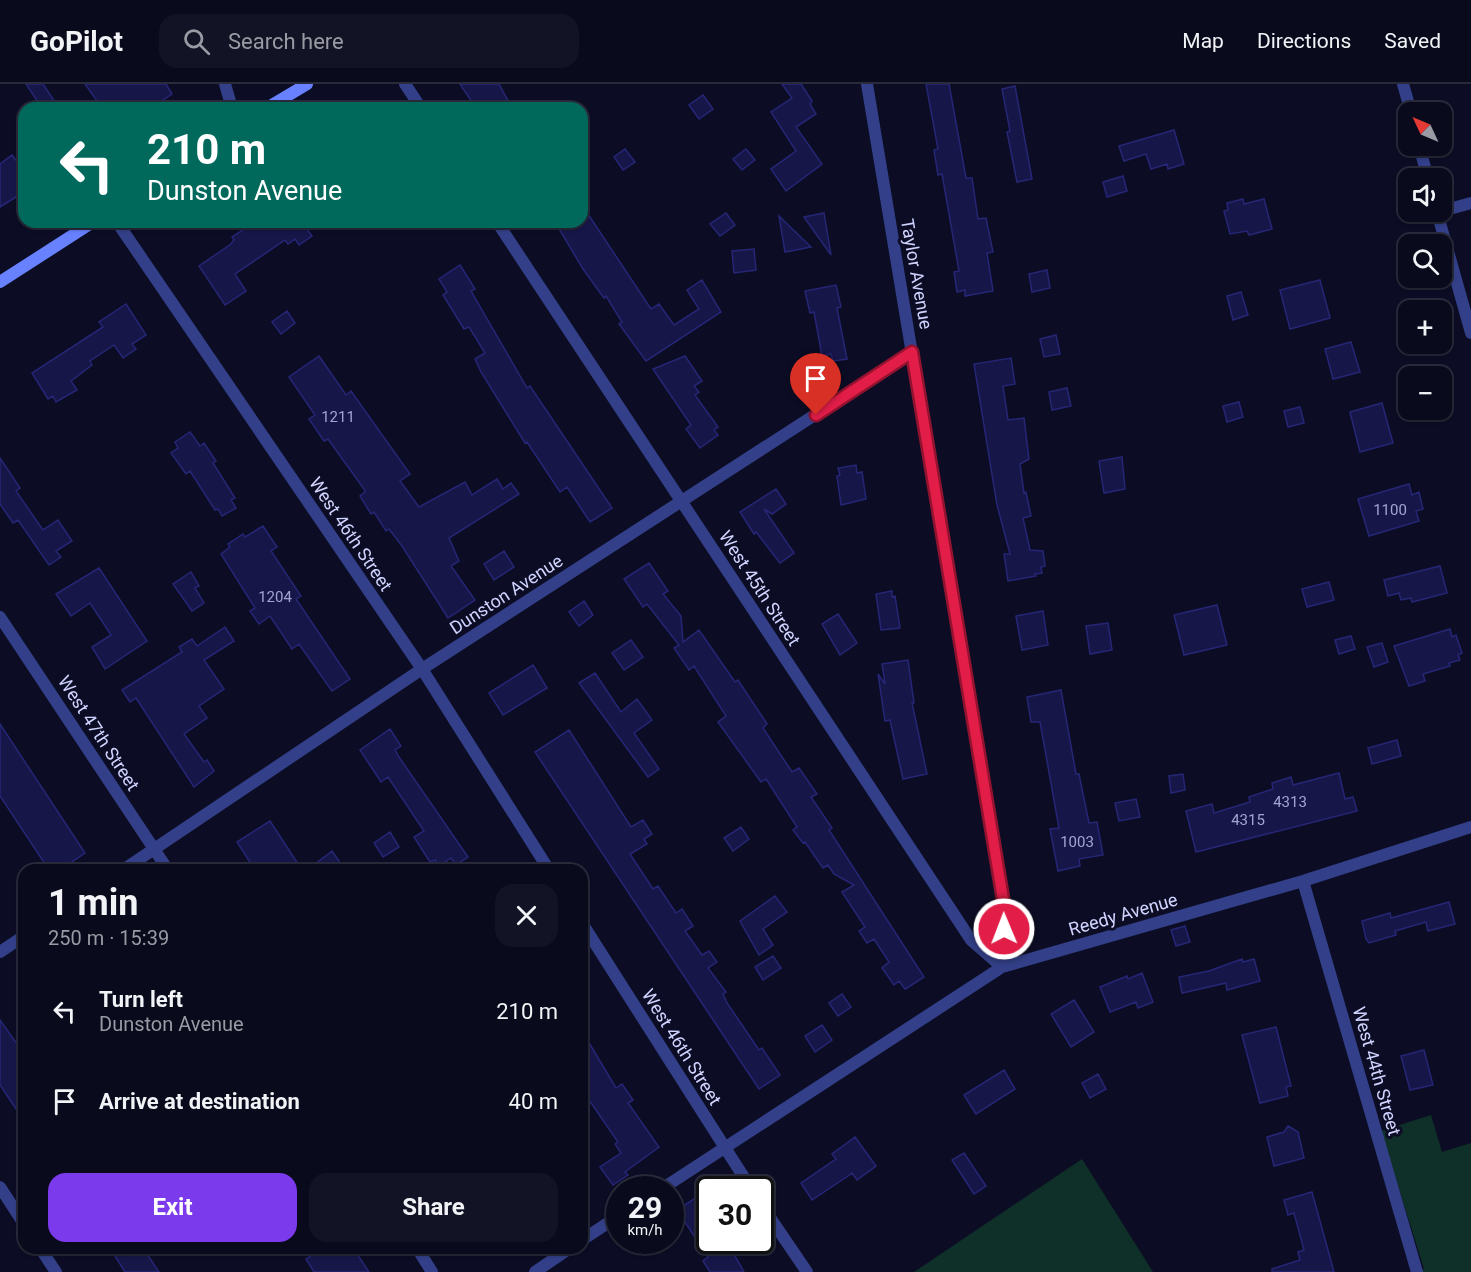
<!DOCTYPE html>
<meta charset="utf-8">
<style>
:root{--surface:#090a1c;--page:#121325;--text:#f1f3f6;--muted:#999aa3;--line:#292b3b;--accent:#7c3aed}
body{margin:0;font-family:Roboto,sans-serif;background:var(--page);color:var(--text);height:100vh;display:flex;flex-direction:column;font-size:22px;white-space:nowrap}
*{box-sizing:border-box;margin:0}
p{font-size:20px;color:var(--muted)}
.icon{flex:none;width:33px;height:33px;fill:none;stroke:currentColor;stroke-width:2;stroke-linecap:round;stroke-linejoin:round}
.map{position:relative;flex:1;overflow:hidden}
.panel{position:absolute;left:18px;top:780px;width:570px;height:390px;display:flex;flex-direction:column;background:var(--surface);border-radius:18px;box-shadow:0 2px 4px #0004,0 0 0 2px var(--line)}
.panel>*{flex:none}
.guide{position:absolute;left:18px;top:18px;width:570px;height:126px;border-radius:18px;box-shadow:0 2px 4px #0004,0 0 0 2px var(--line);background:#00695c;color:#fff;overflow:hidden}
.needle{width:39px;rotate:314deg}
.fabs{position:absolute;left:1398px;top:18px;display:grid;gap:12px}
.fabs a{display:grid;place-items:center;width:54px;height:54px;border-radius:12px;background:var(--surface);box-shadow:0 2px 4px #0004,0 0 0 2px var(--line);font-size:30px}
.speed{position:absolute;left:606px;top:1092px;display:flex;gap:12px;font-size:30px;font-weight:700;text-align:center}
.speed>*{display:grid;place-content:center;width:78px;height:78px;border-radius:50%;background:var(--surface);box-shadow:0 2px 4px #0004,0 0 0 2px var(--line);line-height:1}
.speed small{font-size:15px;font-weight:400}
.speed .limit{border:3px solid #111;border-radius:9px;background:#fff;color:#111}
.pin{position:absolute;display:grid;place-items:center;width:51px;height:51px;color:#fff;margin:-62px -26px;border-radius:50% 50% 50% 0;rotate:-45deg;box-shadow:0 0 6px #0007}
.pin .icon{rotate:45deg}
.me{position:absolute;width:66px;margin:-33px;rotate:359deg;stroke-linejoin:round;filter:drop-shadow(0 0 4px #0008)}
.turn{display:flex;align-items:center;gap:21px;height:126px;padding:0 30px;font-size:27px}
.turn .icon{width:78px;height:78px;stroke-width:2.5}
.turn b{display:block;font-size:42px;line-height:51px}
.round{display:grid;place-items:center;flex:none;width:63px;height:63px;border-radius:18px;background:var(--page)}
.head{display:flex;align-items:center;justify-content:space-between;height:102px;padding:0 30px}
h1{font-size:36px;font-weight:700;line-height:45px}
.primary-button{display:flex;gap:12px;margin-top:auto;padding:12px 30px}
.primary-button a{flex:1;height:69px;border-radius:18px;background:var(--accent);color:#fff;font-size:24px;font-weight:700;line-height:69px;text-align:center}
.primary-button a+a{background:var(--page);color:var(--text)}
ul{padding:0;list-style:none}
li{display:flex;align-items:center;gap:18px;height:90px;padding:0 30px}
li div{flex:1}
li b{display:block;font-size:22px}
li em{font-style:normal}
header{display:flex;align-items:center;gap:36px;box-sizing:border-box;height:84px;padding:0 30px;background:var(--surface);border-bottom:2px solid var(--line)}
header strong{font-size:28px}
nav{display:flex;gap:33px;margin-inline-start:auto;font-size:21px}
.search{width:420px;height:54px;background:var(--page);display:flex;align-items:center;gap:15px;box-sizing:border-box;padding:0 21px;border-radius:18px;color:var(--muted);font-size:22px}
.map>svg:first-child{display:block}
.green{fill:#0f3028}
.building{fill:#171648;stroke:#262676;stroke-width:1.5}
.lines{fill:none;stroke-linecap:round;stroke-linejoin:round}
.minor{stroke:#334089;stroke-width:12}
.secondary{stroke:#6781ff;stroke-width:12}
.route-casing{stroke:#92132f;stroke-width:15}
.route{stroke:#e11d48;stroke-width:10}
.labels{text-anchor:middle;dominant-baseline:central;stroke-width:6;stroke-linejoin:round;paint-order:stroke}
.number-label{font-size:15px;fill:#a2a4d1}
.street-label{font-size:18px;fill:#d0d4ff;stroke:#0c0d25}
</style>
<header>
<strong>GoPilot</strong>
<div class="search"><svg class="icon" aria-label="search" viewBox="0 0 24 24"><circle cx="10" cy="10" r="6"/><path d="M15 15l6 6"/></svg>Search here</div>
<nav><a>Map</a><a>Directions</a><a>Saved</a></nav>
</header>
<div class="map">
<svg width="1471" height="1188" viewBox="0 0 1471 1188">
<rect width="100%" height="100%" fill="#0c0d25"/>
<path class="green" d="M 1431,1031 L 1442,1068 L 1471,1059 L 1471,1188 L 1417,1188 L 1424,1185 L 1381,1047 Z
M 1082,1075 L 1153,1188 L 914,1188 Z"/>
<path class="building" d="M 26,0 L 43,0 L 59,24 L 42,24 Z
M 85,0 L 166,0 L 172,10 L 151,24 L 102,24 Z
M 460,0 L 499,0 L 512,24 L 476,24 Z
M 782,0 L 801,0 L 812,17 L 810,20 L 816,30 L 796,43 L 822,80 L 786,107 L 771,85 L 796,67 L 771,28 L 792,14 Z
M 926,0 L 949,0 L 966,94 L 972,94 L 978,135 L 986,134 L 993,168 L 987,169 L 993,207 L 965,212 L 965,206 L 957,208 L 954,188 L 959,187 L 942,90 L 938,91 L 934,66 L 938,65 Z
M 1015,2 L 1032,95 L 1017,98 L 1007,48 L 1010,47 L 1002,5 Z
M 703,11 L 713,25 L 699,35 L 689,21 Z
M 1174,46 L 1184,80 L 1168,85 L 1167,80 L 1151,85 L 1146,70 L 1124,77 L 1119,62 Z
M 625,65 L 635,78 L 623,86 L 614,73 Z
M 746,65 L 755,76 L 742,86 L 733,75 Z
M 12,71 L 24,87 L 24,108 L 0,123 L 0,80 Z
M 1123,92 L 1127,107 L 1107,113 L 1103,98 Z
M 1243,115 L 1244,120 L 1264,115 L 1272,145 L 1249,151 L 1247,147 L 1230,150 L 1224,127 L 1228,126 L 1227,119 Z
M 582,121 L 651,225 L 659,220 L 674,241 L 699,225 L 687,206 L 702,196 L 721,228 L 646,277 L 619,240 L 622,238 L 606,212 L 604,214 L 583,185 L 555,138 L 582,138 Z
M 726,129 L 735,141 L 720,152 L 710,140 Z
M 824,129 L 831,171 L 804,133 Z
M 779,132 L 811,163 L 785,168 Z
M 255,138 L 302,138 L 312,152 L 299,161 L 295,155 L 288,160 L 285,156 L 235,190 L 246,207 L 225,221 L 199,182 L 231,160 L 234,156 L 232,153 Z
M 754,165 L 756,186 L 734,189 L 732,167 Z
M 460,181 L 475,205 L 471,207 L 527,304 L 530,302 L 612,424 L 590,438 L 567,403 L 560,408 L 527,358 L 525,359 L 481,288 L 475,275 L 485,269 L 469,243 L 464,245 L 443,211 L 447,208 L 439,195 Z
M 1047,186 L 1050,204 L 1032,208 L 1029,190 Z
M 1320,196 L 1330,234 L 1290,245 L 1280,206 Z
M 836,201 L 841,223 L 837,224 L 847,275 L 833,277 L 831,270 L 822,272 L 814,228 L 810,229 L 805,207 Z
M 1241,208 L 1248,231 L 1233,236 L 1227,212 Z
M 126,220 L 146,251 L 132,260 L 136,265 L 123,274 L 114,261 L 90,277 L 92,281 L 71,297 L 77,306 L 56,318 L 53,312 L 48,315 L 32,289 L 103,243 L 99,238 Z
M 287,227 L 295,239 L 281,250 L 272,238 Z
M 1056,251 L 1060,270 L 1044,273 L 1040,255 Z
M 1351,258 L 1360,288 L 1333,295 L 1325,265 Z
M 319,272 L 346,311 L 351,307 L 410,390 L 400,397 L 419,423 L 465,398 L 472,411 L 497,395 L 503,405 L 511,399 L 519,410 L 449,454 L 459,477 L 451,482 L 475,516 L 448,534 L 402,462 L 389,445 L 386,447 L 374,428 L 371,430 L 360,412 L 365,408 L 364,405 L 328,355 L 324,357 L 309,335 L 315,331 L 289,293 Z
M 685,272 L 702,297 L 694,302 L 699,308 L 695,311 L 718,343 L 714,346 L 718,351 L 700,364 L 686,345 L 691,341 L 653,285 Z
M 1011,274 L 1015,300 L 1003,302 L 1008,336 L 1024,334 L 1029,375 L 1020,380 L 1024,409 L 1026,408 L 1031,432 L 1023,434 L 1030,466 L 1043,467 L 1045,482 L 1041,483 L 1042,489 L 1035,490 L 1036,492 L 1008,497 L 1004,470 L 1010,470 L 997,421 L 974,280 Z
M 1067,304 L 1071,322 L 1052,326 L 1049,308 Z
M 1239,318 L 1243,333 L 1227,338 L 1223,322 Z
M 1382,319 L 1393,359 L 1360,368 L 1350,328 Z
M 1300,323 L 1304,339 L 1288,343 L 1284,327 Z
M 190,348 L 200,362 L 204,359 L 216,377 L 213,379 L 235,414 L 231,416 L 236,424 L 222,432 L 218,425 L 215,426 L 190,387 L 186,390 L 171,369 L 178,364 L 175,358 Z
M 1122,373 L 1125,405 L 1104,409 L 1099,377 Z
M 0,374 L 20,404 L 16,407 L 43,446 L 58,436 L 72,457 L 56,467 L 61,473 L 49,481 L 18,436 L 13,439 L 0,420 Z
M 856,381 L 857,389 L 862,388 L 866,415 L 841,421 L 837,392 L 840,391 L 838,384 Z
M 1409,400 L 1412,411 L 1419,408 L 1423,425 L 1416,427 L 1419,437 L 1369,452 L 1358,415 Z
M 776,405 L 786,420 L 772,430 L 764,425 L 794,469 L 780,479 L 756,448 L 754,450 L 740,428 Z
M 263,442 L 277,463 L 271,467 L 301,512 L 296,515 L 350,595 L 332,607 L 299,560 L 292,565 L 270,532 L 259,540 L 250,527 L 255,524 L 221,470 L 230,463 L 228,460 L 243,450 L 245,453 Z
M 504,467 L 514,483 L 494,496 L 484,480 Z
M 649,479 L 668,507 L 663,510 L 681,532 L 683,558 L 699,546 L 735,598 L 738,596 L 767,640 L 763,644 L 792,688 L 799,684 L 817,710 L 811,713 L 832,744 L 829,746 L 924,893 L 907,904 L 905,905 L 899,897 L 894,901 L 882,884 L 889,878 L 874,855 L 867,859 L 859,847 L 865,843 L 842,808 L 854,801 L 834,790 L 828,781 L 823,784 L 805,758 L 803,759 L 793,746 L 797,743 L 766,695 L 761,698 L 718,638 L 726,632 L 694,582 L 689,586 L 674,564 L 679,561 L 647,520 L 643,523 L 624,495 Z
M 1440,482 L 1447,509 L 1412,518 L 1411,514 L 1401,516 L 1399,509 L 1388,512 L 1384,496 Z
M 99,484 L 147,557 L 105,585 L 92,563 L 111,551 L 100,534 L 90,519 L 71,532 L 56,510 Z
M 191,488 L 199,502 L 195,504 L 204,519 L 192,527 L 173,500 Z
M 1329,498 L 1334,516 L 1307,523 L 1302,505 Z
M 892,507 L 892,513 L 895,512 L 900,544 L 881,546 L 876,510 Z
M 584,517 L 593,531 L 579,542 L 569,528 Z
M 1217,521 L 1227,561 L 1184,571 L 1174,531 Z
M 1043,527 L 1048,561 L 1022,566 L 1016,532 Z
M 838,530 L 857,559 L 840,571 L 822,540 Z
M 1108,539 L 1112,566 L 1090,570 L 1086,542 Z
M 225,543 L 234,557 L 204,576 L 224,605 L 199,622 L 207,634 L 184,650 L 204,678 L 207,676 L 214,687 L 194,703 L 136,614 L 130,618 L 122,606 L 182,568 L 179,563 L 192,555 L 197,562 Z
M 1450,545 L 1452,553 L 1456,551 L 1462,569 L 1458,571 L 1460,576 L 1449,579 L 1450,582 L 1423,590 L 1425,597 L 1409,602 L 1394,562 Z
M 1351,552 L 1355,565 L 1339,570 L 1335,556 Z
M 631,556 L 643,573 L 624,586 L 612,569 Z
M 1382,559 L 1388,578 L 1374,583 L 1367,563 Z
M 908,576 L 914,619 L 912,619 L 927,690 L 903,695 L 890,636 L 885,637 L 878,590 L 885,600 L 882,580 Z
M 533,581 L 547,604 L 503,631 L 489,609 Z
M 595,589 L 621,628 L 637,615 L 652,636 L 634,649 L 659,685 L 648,693 L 579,599 Z
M 1061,606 L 1076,690 L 1079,690 L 1089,739 L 1097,738 L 1103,771 L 1079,775 L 1080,782 L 1058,787 L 1050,745 L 1059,744 L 1040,638 L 1031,638 L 1027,613 Z
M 0,640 L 85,769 L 60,786 L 49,786 L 0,712 Z
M 390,645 L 401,662 L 395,666 L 399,673 L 468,773 L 456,781 L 451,774 L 439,782 L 435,776 L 430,778 L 414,753 L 424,747 L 388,693 L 381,698 L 360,666 Z
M 569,646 L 631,743 L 643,736 L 652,750 L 644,755 L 647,760 L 630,770 L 653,805 L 658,802 L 676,829 L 682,825 L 693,842 L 685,847 L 702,871 L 709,867 L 717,878 L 708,884 L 726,908 L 723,910 L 727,919 L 759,966 L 762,964 L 780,991 L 759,1005 L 535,668 Z
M 1397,656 L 1401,672 L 1372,680 L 1368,664 Z
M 1339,689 L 1345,715 L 1353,713 L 1357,727 L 1196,768 L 1186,727 L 1212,720 L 1214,729 L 1250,718 L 1249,713 L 1273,705 L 1272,699 L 1291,693 L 1293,701 Z
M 1183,690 L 1185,706 L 1171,709 L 1169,692 Z
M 1136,715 L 1140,733 L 1119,737 L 1115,719 Z
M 270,737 L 302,786 L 255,786 L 237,758 Z
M 741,743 L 749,755 L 733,767 L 724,754 Z
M 390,748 L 399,763 L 383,773 L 374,759 Z
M 332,767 L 341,780 L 332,786 L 307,786 Z
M 775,812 L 787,828 L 763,845 L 773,861 L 759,871 L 740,837 Z
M 1449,818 L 1455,840 L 1428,847 L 1426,838 L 1395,847 L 1396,851 L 1369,859 L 1366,855 L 1362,837 L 1390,829 L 1391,834 Z
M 1185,842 L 1190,858 L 1176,862 L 1171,846 Z
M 773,872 L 781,884 L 763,896 L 755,883 Z
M 1242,875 L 1243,878 L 1254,875 L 1260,897 L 1227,906 L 1226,899 L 1182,909 L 1179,893 L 1209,887 Z
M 1142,889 L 1153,918 L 1138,924 L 1136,918 L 1110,928 L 1100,903 L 1127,892 L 1128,895 Z
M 842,910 L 851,923 L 838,932 L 829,919 Z
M 1074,916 L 1094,948 L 1071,963 L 1051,930 Z
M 0,936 L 24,970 L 24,1037 L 0,1001 Z
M 822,941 L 832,956 L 815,968 L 805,952 Z
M 1276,943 L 1291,1002 L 1286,1003 L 1288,1012 L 1260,1019 L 1242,951 Z
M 582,947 L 616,1004 L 622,1000 L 633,1016 L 628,1019 L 659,1063 L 625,1088 L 628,1091 L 613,1101 L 600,1083 L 621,1069 L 615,1060 L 618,1058 L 587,1013 L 582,1016 Z
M 1424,966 L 1433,1001 L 1410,1006 L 1401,972 Z
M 1004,986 L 1015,1005 L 976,1030 L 964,1011 Z
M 1098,990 L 1106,1005 L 1090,1014 L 1082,999 Z
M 1288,1042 L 1298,1048 L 1304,1074 L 1274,1082 L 1267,1053 L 1284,1048 Z
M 855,1053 L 876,1082 L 857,1096 L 852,1089 L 848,1092 L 812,1116 L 801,1099 L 836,1075 L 832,1070 Z
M 964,1069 L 986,1102 L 974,1110 L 952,1076 Z
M 1312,1108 L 1334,1188 L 1272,1188 L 1272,1185 L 1300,1176 L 1298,1168 L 1304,1166 L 1294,1129 L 1288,1131 L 1284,1116 Z
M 697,1113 L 710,1132 L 710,1156 L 726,1156 L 744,1188 L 710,1188 L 703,1177 L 708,1173 L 677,1126 Z
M 110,1164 L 143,1164 L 159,1188 L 125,1188 Z
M 323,1164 L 353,1164 L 369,1188 L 314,1188 L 306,1175 Z"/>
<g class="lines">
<path class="minor" d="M 225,0 L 232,24
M 405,0 L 421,24
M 867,0 L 1005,827 L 1002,883
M 1403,0 L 1411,28
M 1419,62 L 1428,94
M 1442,127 L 1471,119
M 1437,128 L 1471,249
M 117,138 L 422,585 L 549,786
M 497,138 L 971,856 L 1002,883
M 0,533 L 168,786
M 123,786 L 422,585 L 912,268
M 1303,797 L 1417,1188
M 582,839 L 752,1106
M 0,868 L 24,852
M 0,1103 L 24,1140
M 660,1106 L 1002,883 L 1303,797 L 1471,743
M 760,1119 L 807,1188
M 582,1156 L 620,1131
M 40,1164 L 56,1188
M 417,1164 L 432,1188
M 535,1188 L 570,1164"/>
<path class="secondary" d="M 267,24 L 307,0
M 0,198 L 93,138"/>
</g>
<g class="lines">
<g class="route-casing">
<path id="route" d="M 816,331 L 912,268 L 1005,827 L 1004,845"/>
</g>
<use href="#route" class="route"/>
</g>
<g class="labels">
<g class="number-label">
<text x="338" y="333">1211</text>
<text x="1390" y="426">1100</text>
<text x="275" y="513">1204</text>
<text x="1290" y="718">4313</text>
<text x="1248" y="736">4315</text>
<text x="1077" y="758">1003</text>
</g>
<g class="street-label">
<text transform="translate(917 190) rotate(80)">Taylor Avenue</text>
<text transform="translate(351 450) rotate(56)">West 46th Street</text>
<text transform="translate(760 504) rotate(57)">West 45th Street</text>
<text transform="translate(506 510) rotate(-33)">Dunston Avenue</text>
<text transform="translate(99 649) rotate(57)">West 47th Street</text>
<text transform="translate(1123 830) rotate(-16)">Reedy Avenue</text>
<text transform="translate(682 963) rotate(58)">West 46th Street</text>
<text transform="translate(1377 987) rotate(74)">West 44th Street</text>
</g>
</g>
</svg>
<div class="fabs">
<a><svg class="needle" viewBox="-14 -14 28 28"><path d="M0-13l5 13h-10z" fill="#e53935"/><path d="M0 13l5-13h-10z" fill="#999aa3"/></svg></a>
<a><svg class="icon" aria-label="sound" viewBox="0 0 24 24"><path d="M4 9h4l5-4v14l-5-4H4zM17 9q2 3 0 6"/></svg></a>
<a><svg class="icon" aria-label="search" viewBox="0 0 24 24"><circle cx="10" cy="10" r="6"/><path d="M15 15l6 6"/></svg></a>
<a>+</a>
<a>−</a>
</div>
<div class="speed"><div>29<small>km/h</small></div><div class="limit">30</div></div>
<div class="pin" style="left:816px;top:331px;background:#d93025"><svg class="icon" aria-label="arrive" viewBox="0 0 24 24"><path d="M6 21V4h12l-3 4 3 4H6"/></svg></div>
<svg class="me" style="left:1004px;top:845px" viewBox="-20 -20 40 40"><circle r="17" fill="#e11d48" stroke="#fff" stroke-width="3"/><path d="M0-11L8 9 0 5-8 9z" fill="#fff"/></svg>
<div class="guide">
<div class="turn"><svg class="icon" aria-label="left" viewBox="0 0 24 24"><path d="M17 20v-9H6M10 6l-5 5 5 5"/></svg><div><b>210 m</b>Dunston Avenue</div></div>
</div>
<section class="panel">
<div class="head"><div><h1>1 min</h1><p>250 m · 15:39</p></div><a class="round"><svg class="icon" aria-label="close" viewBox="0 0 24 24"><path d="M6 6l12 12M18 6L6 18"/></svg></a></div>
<ul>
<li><svg class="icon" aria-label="left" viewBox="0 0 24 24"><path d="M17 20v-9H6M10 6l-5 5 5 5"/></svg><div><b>Turn left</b><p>Dunston Avenue</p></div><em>210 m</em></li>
<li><svg class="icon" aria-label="arrive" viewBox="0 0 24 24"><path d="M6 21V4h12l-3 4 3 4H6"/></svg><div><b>Arrive at destination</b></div><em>40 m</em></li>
</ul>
<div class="primary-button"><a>Exit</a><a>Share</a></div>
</section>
</div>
